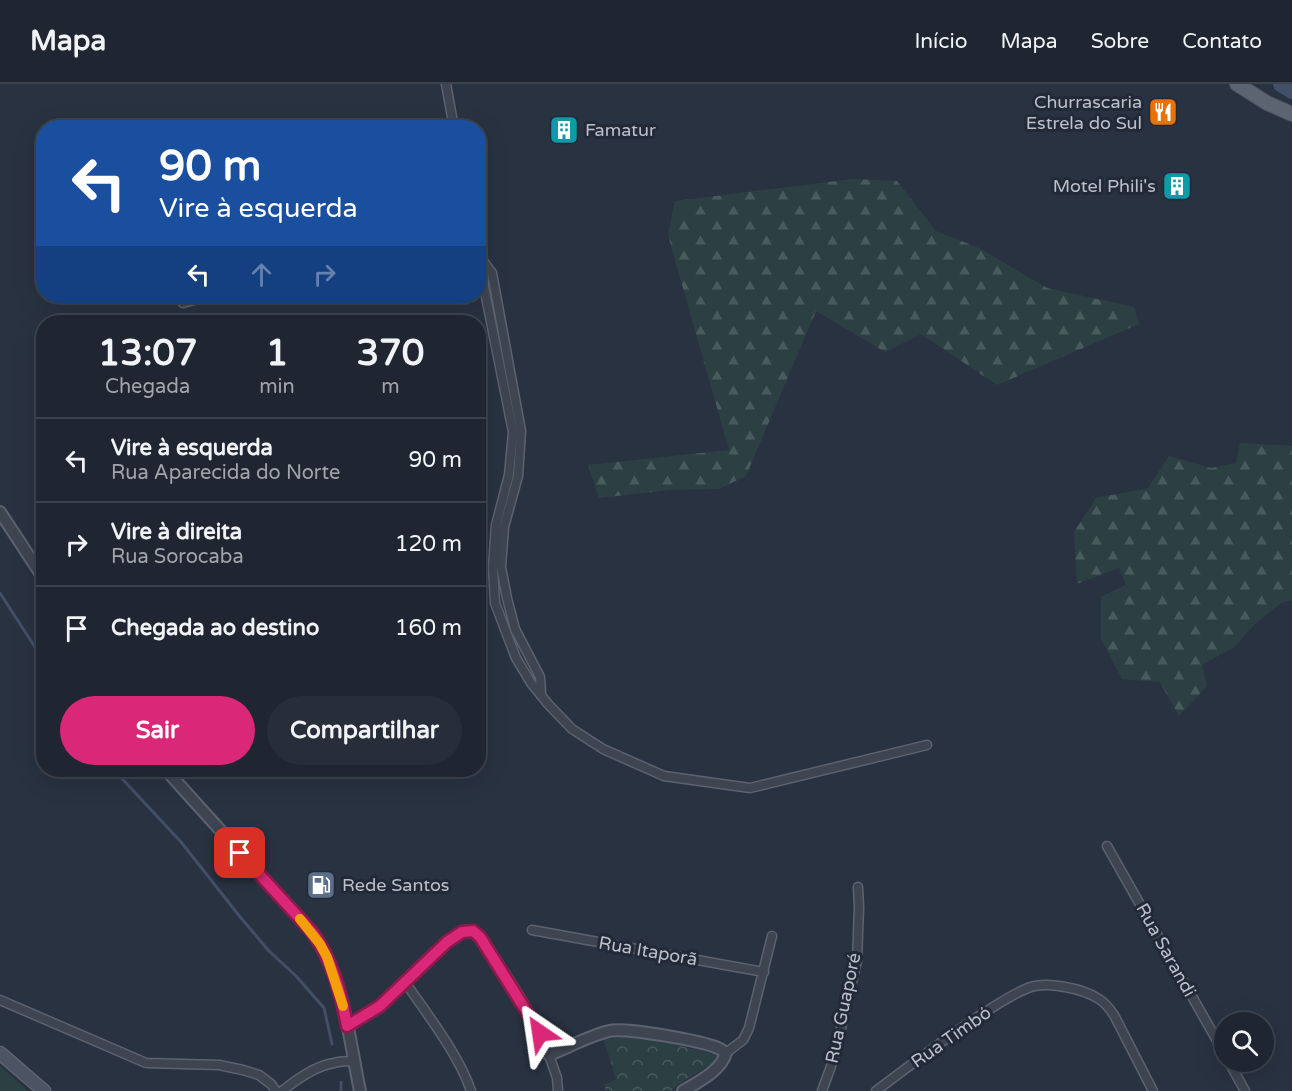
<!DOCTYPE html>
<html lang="pt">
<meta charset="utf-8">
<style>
:root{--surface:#1f2631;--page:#272e39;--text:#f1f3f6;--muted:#a1a5ab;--line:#3c434d;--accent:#db2777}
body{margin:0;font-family:"Varela Round",sans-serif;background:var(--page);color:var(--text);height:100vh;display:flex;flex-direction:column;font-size:22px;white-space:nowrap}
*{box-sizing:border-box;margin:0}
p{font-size:20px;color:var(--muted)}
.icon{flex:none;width:33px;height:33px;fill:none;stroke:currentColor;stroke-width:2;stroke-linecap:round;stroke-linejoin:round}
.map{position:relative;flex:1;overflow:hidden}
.side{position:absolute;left:36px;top:231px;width:450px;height:462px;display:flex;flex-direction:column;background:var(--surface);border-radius:24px;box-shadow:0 6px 24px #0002,0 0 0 2px var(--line)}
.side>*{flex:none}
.top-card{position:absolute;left:36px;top:36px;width:450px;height:183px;border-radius:24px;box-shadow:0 6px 24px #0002,0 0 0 2px var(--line);background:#1a4fa0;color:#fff;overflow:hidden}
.buttons{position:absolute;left:1214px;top:928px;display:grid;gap:12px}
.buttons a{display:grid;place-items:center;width:60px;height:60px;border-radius:50%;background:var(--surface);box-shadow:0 6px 24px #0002,0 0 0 2px var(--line);font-size:30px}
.pin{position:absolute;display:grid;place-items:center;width:51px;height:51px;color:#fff;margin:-26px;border-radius:12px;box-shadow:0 3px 9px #0006}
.me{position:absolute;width:66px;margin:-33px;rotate:328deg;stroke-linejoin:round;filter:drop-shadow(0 0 4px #0008)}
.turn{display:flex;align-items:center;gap:21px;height:126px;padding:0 24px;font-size:27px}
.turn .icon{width:78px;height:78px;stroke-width:2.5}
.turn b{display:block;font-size:42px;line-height:51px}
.lanes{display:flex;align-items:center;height:57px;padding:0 24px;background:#0003;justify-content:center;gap:30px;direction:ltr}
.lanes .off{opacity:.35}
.eta{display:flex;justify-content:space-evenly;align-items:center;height:102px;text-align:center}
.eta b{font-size:36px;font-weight:700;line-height:42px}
.primary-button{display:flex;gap:12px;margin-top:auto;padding:12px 24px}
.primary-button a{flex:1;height:69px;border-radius:36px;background:var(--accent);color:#fff;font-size:24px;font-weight:700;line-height:69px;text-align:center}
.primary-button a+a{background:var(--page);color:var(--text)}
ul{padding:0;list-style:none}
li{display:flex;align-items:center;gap:18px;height:84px;padding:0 24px;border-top:2px solid var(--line)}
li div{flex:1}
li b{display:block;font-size:22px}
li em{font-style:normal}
header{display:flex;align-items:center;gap:36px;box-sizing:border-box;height:84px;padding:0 30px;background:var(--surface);border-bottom:2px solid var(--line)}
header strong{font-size:28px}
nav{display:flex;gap:33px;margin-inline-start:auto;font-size:21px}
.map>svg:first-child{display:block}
.grass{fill:#2c4043}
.forest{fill:url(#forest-firs)}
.park{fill:url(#park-crowns)}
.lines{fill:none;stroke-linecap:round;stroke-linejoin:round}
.stream{stroke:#414f69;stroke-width:3}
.river{stroke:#414f69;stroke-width:16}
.minor-casing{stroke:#5c626f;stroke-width:11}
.tertiary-casing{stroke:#5c626f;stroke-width:14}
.secondary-casing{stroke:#5c626f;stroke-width:15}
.primary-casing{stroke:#474d5b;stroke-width:16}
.minor{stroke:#3e4551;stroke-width:8}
.tertiary{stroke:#3e4551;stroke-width:10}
.secondary{stroke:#4c5464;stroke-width:12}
.primary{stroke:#5c6471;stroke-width:14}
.route-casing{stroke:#8e194d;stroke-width:15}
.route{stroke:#db2777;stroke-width:10}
.slow{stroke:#f59e0b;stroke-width:10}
.labels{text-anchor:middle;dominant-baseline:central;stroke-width:6;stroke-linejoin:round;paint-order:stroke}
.poi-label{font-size:18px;fill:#bbc0cb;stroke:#222937;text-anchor:end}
.street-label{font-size:18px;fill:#bbc0cb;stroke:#222937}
</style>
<header>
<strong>Mapa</strong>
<nav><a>Início</a><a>Mapa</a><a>Sobre</a><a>Contato</a></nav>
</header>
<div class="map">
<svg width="1292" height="1007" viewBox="0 0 1292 1007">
<defs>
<pattern id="forest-firs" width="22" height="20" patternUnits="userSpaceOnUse" patternTransform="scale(1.5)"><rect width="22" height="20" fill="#2c4043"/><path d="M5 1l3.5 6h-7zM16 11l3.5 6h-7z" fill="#495a5d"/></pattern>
<pattern id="park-crowns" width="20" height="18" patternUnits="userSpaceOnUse" patternTransform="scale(1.5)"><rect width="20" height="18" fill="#2c4043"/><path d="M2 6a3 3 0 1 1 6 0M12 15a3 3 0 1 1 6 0" fill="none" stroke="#495a5d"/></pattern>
</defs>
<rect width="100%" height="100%" fill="#293241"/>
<path class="grass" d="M 0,982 L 28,1007 L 0,1007 Z"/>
<path class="forest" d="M 853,95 L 897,97 L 936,147 L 979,164 L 1047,204 L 1134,223 L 1139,240 L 997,301 L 921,250 L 885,268 L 816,227 L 746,392 L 719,405 L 670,406 L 599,414 L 588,381 L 729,366 L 668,151 L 675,117 Z
M 1240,359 L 1292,362 L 1292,516 L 1281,519 L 1255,540 L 1234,563 L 1202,581 L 1207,602 L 1179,632 L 1160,598 L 1122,595 L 1101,555 L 1101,513 L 1126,501 L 1119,484 L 1077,500 L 1074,448 L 1096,414 L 1148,404 L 1169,372 L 1211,384 L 1236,379 Z"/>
<path class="park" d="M 627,952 L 664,958 L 718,971 L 717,977 L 685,996 L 671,1007 L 606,1007 L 604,1001 L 616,995 L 604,956 Z"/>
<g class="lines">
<path class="stream" d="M 0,509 L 44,577
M 114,686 L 181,758 L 241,834 L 269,867 L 296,892 L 324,924 L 332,960
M 341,998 L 341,1007"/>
<path class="river" d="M 1281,0 L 1292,7"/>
<g class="minor-casing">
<path id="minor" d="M 446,0 L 454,44
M 478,173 L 513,348 L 509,391 L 496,441 L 493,483 L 495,519 L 516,574 L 531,599 L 548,620 L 572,645 L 603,665 L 664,692 L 750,704 L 927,661
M 481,174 L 492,189 L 521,347 L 518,392 L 504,443 L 501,483 L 507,514 L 515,545 L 540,593 L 541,610
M 183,219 L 208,212
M 1107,762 L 1224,969
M 532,846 L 764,888
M 405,898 C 427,930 459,971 471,1007
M 0,916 L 146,979 L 219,981 L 243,986 L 259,991 L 271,1000 L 276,1007
M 726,969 L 743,956 L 749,944 L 772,852
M 549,971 L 557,994 L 558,1007
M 1229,978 L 1245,1007
M 282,1007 C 297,995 315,982 334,979 C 340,977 347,977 354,977
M 822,1007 L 834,974 L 857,877 L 859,823 L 858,803
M 876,1007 C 909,982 942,957 976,934 C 990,925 1012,910 1028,904 C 1046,897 1082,904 1099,915 C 1105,919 1110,925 1114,931 L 1153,1007"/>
</g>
<g class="tertiary-casing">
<path id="tertiary" d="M 0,428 L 44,495
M 166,686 L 312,848 C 344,892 349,955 360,1007
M 347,942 L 380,922 L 447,858 L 462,848 L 473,847 L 480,853 C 504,891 531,929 549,971 C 569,963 589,952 609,947 C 626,943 702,957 718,964 C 722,966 723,967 726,969 C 721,987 698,998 683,1007"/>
</g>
<g class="secondary-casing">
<path id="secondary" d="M 0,969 L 44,1007"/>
</g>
<g class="primary-casing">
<path id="primary" d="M 1237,0 L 1267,19 L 1292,30"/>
</g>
<use href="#minor" class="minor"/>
<use href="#tertiary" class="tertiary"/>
<use href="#secondary" class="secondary"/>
<use href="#primary" class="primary"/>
</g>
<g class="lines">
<g class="route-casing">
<path id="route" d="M 240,769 L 312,848 C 332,875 341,909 347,942 L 380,922 L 447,858 L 462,848 L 473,847 L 480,853 L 540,949"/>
</g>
<use href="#route" class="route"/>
<path class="slow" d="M 300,835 L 320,860 L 327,873 L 343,922"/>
</g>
<defs>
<g id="restaurant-square" transform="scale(1.5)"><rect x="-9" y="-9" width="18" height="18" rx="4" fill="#e8710a" stroke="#222937"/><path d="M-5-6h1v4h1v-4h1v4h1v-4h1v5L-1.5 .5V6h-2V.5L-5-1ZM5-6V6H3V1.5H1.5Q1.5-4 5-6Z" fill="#fff"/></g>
<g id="building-square" transform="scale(1.5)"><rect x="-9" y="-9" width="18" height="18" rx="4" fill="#0f9aa8" stroke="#222937"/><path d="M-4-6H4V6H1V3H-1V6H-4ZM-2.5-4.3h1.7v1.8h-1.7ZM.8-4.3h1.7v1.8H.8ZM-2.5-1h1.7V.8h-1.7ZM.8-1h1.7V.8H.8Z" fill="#fff"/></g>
<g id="fuel-square" transform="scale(1.5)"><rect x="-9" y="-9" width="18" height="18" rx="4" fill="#5c6f8a" stroke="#222937"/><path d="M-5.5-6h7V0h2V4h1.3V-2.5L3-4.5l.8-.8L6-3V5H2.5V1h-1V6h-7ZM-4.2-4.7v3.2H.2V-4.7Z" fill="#fff"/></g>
</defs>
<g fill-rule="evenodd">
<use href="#restaurant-square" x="1163" y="28"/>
<use href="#building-square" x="564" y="46"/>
<use href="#building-square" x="1177" y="102"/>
<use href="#fuel-square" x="321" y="801"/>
</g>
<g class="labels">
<g class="poi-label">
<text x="1142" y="18">Churrascaria<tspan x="1142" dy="21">Estrela do Sul</tspan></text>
<text x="585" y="46" text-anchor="start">Famatur</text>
<text x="1156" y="102">Motel Phili's</text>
<text x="342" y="801" text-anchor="start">Rede Santos</text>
</g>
<g class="street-label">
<text transform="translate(1166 866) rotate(61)">Rua Sarandi</text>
<text transform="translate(648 867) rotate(10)">Rua Itaporã</text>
<text transform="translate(843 924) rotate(-78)">Rua Guaporé</text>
<text transform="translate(951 953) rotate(-35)">Rua Timbó</text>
</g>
</g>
</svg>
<div class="buttons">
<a><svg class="icon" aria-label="search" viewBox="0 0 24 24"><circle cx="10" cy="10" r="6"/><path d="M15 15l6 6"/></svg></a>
</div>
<div class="pin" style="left:240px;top:769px;background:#d93025"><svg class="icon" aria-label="arrive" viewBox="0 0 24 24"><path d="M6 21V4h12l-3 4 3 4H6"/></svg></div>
<svg class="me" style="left:540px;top:949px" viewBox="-20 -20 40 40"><path d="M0-17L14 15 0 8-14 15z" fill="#db2777" stroke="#fff" stroke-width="4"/></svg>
<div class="top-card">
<div class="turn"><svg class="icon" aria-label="left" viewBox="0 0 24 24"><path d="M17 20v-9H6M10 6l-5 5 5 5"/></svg><div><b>90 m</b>Vire à esquerda</div></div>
<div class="lanes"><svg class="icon" aria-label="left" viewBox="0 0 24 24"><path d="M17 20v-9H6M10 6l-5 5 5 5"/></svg><svg class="icon off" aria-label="ahead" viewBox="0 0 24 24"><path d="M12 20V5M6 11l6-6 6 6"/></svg><svg class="icon off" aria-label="right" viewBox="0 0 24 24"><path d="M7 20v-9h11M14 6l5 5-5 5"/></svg></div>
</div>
<section class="side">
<div class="eta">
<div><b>13:07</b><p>Chegada</p></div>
<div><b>1</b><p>min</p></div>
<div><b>370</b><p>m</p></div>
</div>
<ul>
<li><svg class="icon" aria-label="left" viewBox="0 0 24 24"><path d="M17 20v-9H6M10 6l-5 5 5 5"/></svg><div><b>Vire à esquerda</b><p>Rua Aparecida do Norte</p></div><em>90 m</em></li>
<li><svg class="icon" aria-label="right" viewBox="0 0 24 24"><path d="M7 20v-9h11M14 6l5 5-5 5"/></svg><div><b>Vire à direita</b><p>Rua Sorocaba</p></div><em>120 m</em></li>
<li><svg class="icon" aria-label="arrive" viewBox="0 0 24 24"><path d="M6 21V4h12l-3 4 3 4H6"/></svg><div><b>Chegada ao destino</b></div><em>160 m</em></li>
</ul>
<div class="primary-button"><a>Sair</a><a>Compartilhar</a></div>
</section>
</div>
